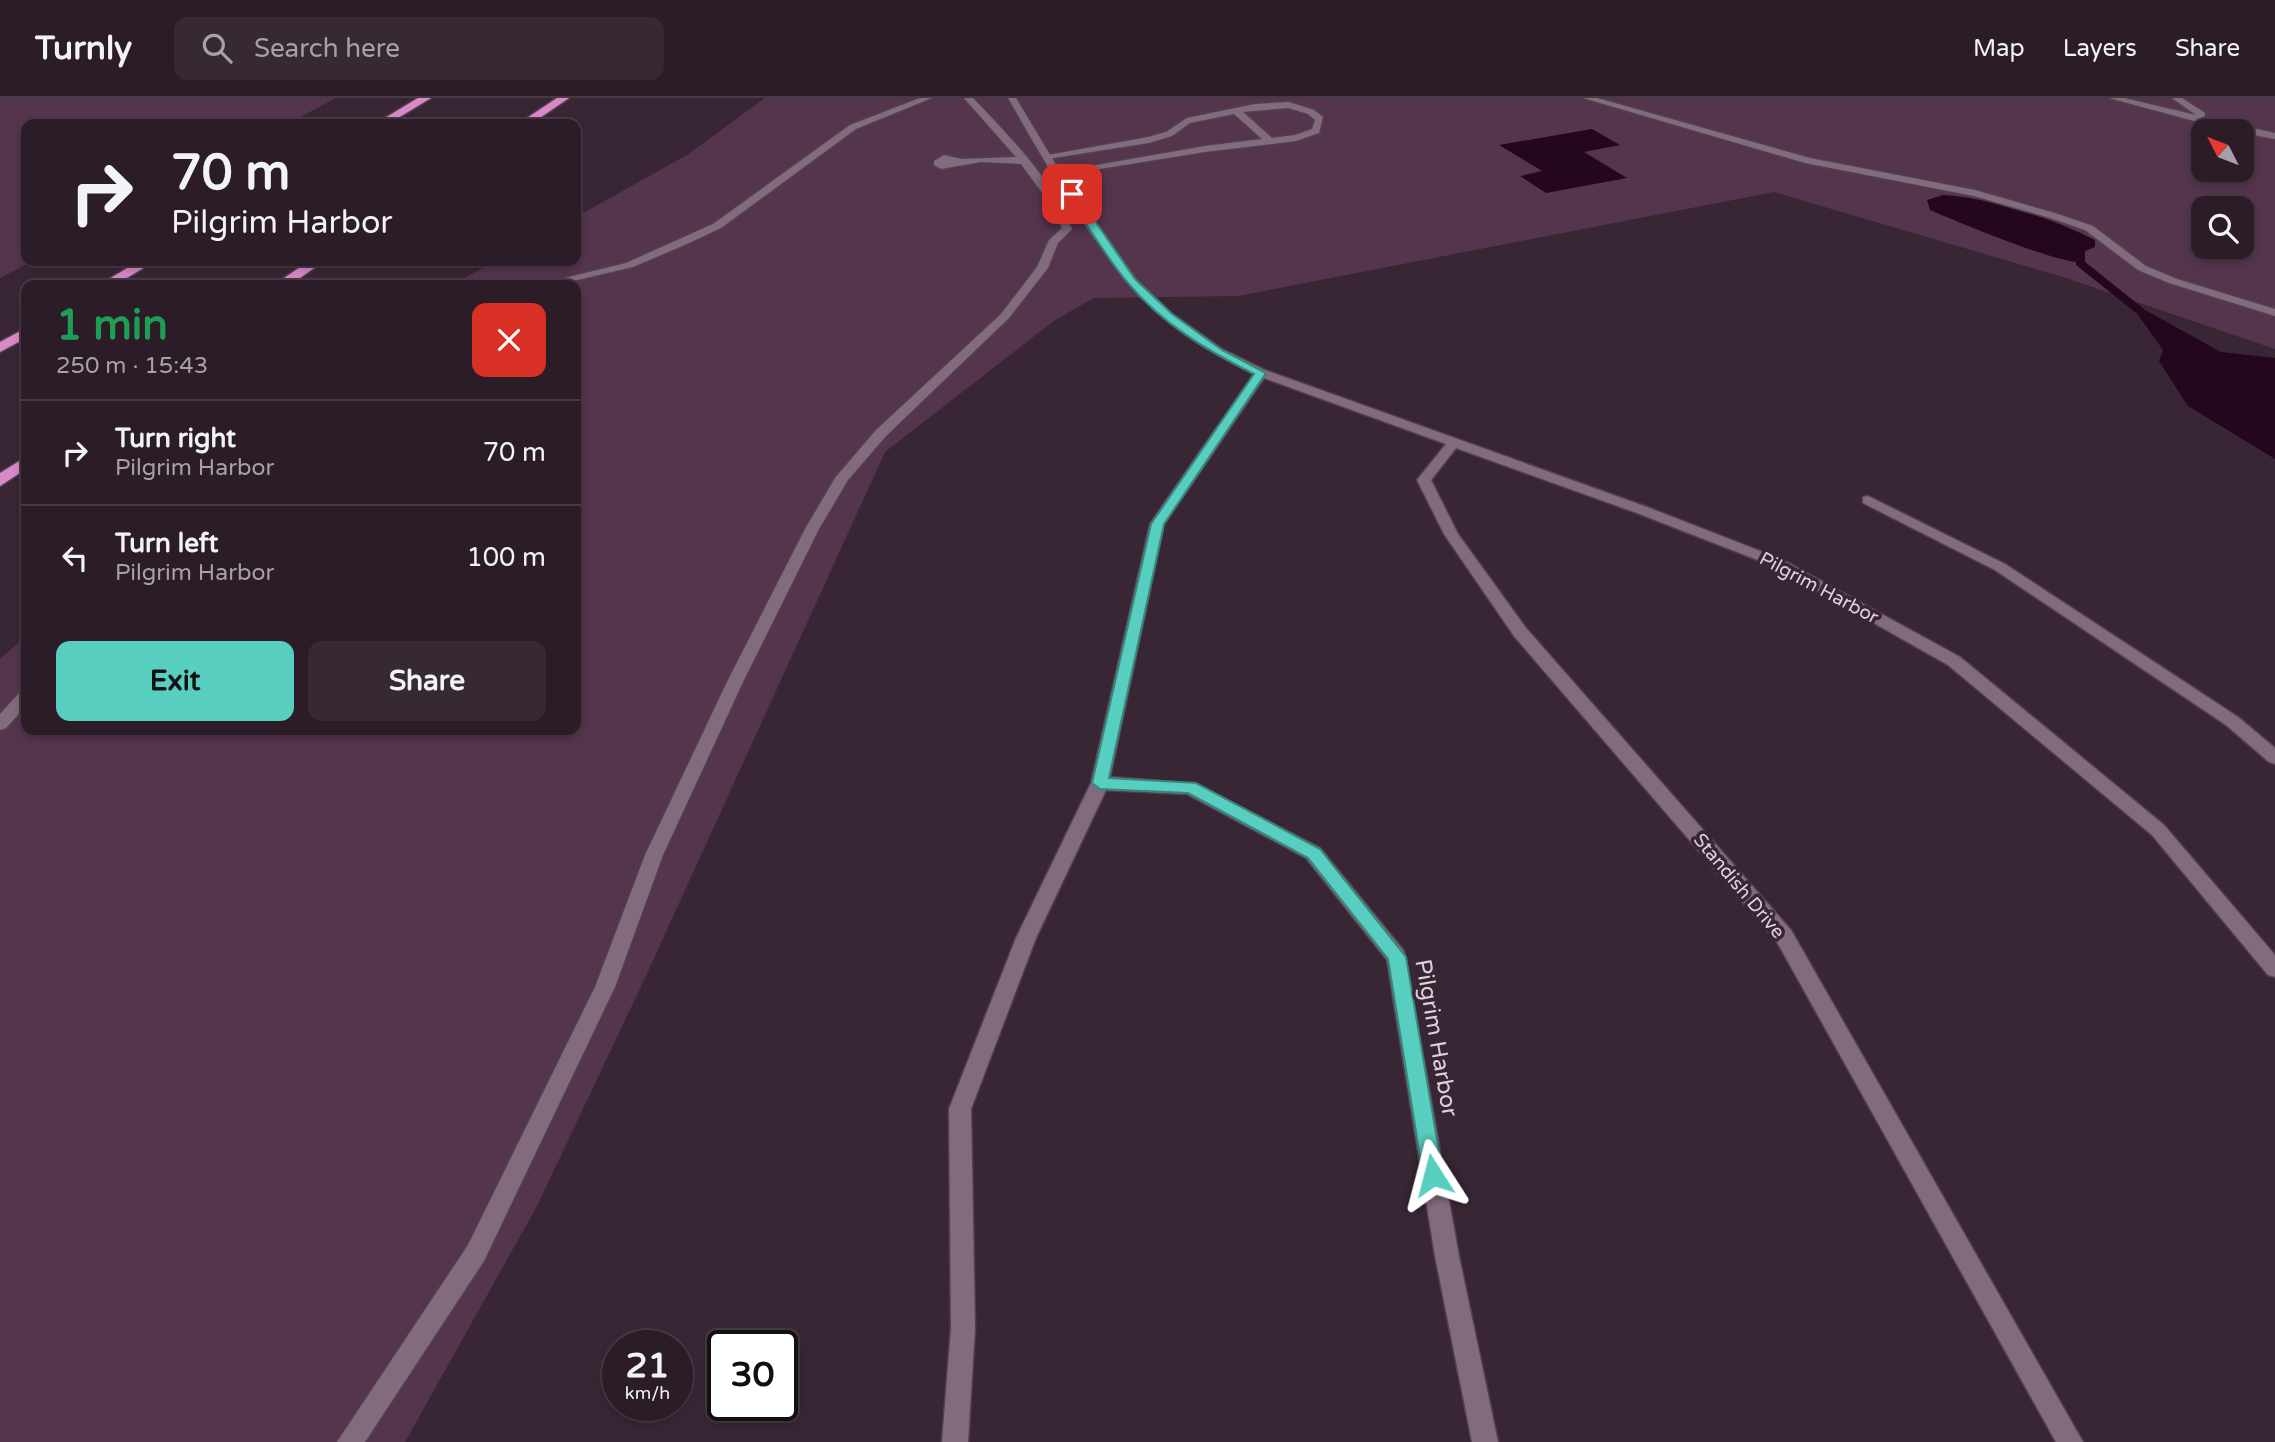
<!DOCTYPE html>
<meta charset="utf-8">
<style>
:root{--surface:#2b1c28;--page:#372934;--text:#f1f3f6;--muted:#a6a1a8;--line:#473a45;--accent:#58cec1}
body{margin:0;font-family:"Varela Round",sans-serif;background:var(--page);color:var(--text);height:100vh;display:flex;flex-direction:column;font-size:26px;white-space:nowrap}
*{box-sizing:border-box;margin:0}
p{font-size:23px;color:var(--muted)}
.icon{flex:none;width:38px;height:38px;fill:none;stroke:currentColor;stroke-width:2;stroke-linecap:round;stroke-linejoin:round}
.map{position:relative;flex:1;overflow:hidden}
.details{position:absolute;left:21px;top:182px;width:560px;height:455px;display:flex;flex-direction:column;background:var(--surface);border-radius:14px;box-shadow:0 4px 10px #0003,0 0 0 2px var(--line)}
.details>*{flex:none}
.banner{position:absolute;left:21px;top:21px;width:560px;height:147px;border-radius:14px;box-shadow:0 4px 10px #0003,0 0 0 2px var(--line);background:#2b1c28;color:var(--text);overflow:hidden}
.needle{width:46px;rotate:312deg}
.controls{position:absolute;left:2191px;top:21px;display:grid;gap:14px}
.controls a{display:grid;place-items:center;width:63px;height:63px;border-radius:14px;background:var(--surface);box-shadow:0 4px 10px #0003,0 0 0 2px var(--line);font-size:35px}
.speed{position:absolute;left:602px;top:1232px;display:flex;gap:14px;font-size:35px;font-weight:700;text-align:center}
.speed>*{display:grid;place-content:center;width:91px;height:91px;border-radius:50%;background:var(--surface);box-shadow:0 4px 10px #0003,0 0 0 2px var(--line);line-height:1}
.speed small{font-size:18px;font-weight:400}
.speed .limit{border:4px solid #111;border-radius:10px;background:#fff;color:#111}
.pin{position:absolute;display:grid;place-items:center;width:60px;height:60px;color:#fff;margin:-30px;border-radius:14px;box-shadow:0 4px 10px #0006}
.me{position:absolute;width:77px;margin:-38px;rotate:351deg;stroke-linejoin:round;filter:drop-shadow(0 0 5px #0008)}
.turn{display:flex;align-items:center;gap:24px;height:147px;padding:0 35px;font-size:32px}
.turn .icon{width:91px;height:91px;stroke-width:2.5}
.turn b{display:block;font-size:49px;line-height:60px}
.round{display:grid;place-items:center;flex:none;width:74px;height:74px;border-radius:14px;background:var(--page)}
.overview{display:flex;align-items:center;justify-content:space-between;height:119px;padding:0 35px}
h1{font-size:42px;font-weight:700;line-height:52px;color:#1e9e55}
.button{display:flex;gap:14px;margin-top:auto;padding:14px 35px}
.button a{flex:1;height:80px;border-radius:14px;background:var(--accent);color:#111;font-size:28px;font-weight:700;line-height:80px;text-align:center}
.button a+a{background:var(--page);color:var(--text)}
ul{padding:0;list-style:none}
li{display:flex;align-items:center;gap:21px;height:105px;padding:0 35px;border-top:2px solid var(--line)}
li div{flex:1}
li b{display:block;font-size:26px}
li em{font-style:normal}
header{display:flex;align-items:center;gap:42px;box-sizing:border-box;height:98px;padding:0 35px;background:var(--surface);border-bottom:2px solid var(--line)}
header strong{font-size:33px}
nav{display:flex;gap:38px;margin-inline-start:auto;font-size:24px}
.search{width:490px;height:63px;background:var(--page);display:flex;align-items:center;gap:18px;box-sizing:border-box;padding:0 24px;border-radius:14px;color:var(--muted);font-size:26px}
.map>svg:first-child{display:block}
.green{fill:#55354e;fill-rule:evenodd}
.water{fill:#25061f}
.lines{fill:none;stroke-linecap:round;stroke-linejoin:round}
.stream{fill:#25061f;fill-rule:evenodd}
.lane-casing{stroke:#51414d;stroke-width:3}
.street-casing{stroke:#51414d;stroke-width:3}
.highway-casing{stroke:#51414d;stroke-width:3}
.lane{fill:#826b7c;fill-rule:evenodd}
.street{fill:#826b7c;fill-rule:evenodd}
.highway{fill:#db88c9;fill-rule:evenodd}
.route{fill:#58cec1;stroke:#39867d;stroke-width:2}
.labels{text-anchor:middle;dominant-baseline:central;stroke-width:7;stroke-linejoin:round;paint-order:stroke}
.street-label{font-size:19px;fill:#ded1da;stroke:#392635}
.near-street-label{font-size:23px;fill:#ded1da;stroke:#392635}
</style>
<header>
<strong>Turnly</strong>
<div class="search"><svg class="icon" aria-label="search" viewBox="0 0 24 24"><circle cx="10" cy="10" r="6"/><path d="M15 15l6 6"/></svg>Search here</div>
<nav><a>Map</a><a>Layers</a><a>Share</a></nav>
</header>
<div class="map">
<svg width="2275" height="1344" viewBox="0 0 2275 1344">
<rect width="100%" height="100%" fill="#392635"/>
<path class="green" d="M 0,0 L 336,0 L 287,26 L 26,26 L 26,163 L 33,163 L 0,180 Z
M 765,0 L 2275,0 L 2275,251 L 2063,179 L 1774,94 L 1238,198 L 1094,200 L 1055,222 L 885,354 L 644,882 L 537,1108 L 405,1344 L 0,1344 L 0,561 L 26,538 L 26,632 L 576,632 L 576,187 L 452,187 L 496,163 L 576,163 L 576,119 L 687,57 ZM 2203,33 L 2242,33 L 2242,72 L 2203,72 ZM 2203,110 L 2242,110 L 2242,149 L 2203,149 Z"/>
<path class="water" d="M 1592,31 L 1620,47 L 1584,54 L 1627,80 L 1546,95 L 1520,78 L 1542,73 L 1499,47 Z
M 1943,97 C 1988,99 2055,121 2095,142 L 2095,149 L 2085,153 L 2085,164 C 2064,169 1956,123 1930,112 L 1927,102 Z
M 2145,212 L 2221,254 L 2275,260 L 2275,361 L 2188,308 L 2159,263 L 2163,252 L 2136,214 Z"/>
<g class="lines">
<path class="stream" d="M 2076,163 L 2084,163 L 2144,211 L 2144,215 L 2136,215 L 2076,167 Z"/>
<g class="lane-casing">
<path id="lane" d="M 920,0 L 932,0 L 856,31 L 721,130 L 687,146 L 633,169 L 556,187 L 536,187 L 626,165 L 713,126 L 850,27 Z
M 964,0 L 973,0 C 1010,39 1052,81 1072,131 L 1058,145 L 1048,170 L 1009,220 L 886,338 L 848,382 L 819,431 L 743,584 L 663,757 L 615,889 L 484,1163 L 365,1344 L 337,1344 L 468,1147 L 595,889 L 645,757 L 727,584 L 805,431 L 835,380 L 876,332 L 1001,216 L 1037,169 L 1049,142 L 1062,130 L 1046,100 L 1021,66 L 981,64 L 941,71 L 934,67 L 934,63 L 944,57 L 962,61 L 1016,59 Z
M 1583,0 L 1597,0 L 1810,60 L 1975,92 L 2058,116 L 2093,128 L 2146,168 L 2177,181 L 2275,211 L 2275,218 L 2169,185 L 2138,172 L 2085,132 L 2050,120 L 1974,98 L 1805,65 Z
M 2109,0 L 2124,0 L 2196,17 L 2172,0 L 2182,0 L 2205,15 L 2204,19 L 2275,35 L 2275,41 L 2231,33 Z
M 1289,4 L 1314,12 L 1323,19 L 1319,35 L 1296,43 L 1205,54 L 1056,78 L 1051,75 L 1205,48 L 1262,41 L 1234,16 L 1190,25 L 1172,38 L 1149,45 L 1047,61 L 1042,58 L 1148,39 L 1166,34 L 1187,20 L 1255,6 ZM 1288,10 L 1308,16 L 1315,22 L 1312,31 L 1295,37 L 1272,40 L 1243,14 Z
M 26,593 L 26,608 L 6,630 L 0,632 L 0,616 L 20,594 Z"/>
</g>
<g class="street-casing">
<path id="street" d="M 1008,0 L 1016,0 L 1061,75 L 1136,181 L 1172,216 L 1222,251 L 1265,272 L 1647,409 L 1783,462 L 1960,559 L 2164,727 L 2275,857 L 2275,879 L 2268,877 L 2152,737 L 1948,567 L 1773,468 L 1637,415 L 1456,350 L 1431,382 L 1458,436 L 1526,530 L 1791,832 L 2083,1344 L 2056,1344 L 1777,844 L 1514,538 L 1444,436 L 1417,382 L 1446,346 L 1264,280 L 1164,426 L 1110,679 L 1196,686 L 1320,750 L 1404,853 L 1459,1158 L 1498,1344 L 1472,1344 L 1435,1158 L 1387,862 L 1306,760 L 1187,696 L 1106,692 L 1036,840 L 971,1011 L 975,1230 L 968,1344 L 942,1344 L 951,1230 L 949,1011 L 1016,840 L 1091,685 L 1150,426 L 1254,276 C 1222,260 1190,243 1163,219 C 1101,165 1049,71 1008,0 Z
M 1868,398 L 2005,466 L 2238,619 L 2275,650 L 2275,666 L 2269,664 L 2226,627 L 1995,472 L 1863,405 L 1863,399 Z"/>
</g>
<g class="highway-casing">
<path id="highway" d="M 418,0 L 431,0 L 388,26 L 375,26 Z
M 557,0 L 569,0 L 531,26 L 518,26 Z
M 139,163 L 155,163 L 115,187 L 99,187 Z
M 309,163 L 324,163 L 290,187 L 274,187 Z
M 26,230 L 26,240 L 0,254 L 0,244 Z
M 26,359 L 26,371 L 0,388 L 0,375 Z"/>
</g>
<use href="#lane" class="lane"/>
<use href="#street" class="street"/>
<use href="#highway" class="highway"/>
</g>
<path class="route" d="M 1068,94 L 1075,94 L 1135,181 L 1172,216 L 1222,252 L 1266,275 L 1164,426 L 1109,680 L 1196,685 L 1320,751 L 1406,859 L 1443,1077 L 1440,1083 L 1433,1086 L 1426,1083 L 1423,1077 L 1388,861 L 1308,760 L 1188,695 L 1100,691 L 1092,685 L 1151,426 L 1254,276 C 1208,253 1161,225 1128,185 C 1105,158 1087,126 1067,96 Z"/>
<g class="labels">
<g class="street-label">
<text transform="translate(1819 490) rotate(28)">Pilgrim Harbor</text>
<text transform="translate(1739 788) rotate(50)">Standish Drive</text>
</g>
<g class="near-street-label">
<text transform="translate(1436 940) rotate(80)">Pilgrim Harbor</text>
</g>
</g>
</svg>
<div class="controls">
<a><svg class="needle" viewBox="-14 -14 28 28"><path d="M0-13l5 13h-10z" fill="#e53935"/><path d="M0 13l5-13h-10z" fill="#a6a1a8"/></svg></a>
<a><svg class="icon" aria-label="search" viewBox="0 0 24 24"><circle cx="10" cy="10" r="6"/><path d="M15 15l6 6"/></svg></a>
</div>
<div class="speed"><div>21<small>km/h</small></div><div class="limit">30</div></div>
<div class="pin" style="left:1072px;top:96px;background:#d93025"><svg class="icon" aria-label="arrive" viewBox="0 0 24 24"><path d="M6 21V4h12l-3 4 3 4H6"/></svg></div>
<svg class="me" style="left:1433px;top:1077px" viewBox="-20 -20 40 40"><path d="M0-17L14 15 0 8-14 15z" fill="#58cec1" stroke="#fff" stroke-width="4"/></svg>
<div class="banner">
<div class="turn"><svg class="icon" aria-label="right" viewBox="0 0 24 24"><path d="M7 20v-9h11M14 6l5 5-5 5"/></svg><div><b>70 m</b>Pilgrim Harbor</div></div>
</div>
<section class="details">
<div class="overview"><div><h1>1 min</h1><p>250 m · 15:43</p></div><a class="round" style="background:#d93025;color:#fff"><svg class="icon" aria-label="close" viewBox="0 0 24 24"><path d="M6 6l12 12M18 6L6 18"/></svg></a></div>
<ul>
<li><svg class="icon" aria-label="right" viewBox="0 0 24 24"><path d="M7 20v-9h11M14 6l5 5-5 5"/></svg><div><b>Turn right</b><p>Pilgrim Harbor</p></div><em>70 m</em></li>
<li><svg class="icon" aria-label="left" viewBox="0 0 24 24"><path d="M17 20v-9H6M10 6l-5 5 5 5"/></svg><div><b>Turn left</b><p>Pilgrim Harbor</p></div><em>100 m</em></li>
</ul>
<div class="button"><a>Exit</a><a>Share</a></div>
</section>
</div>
